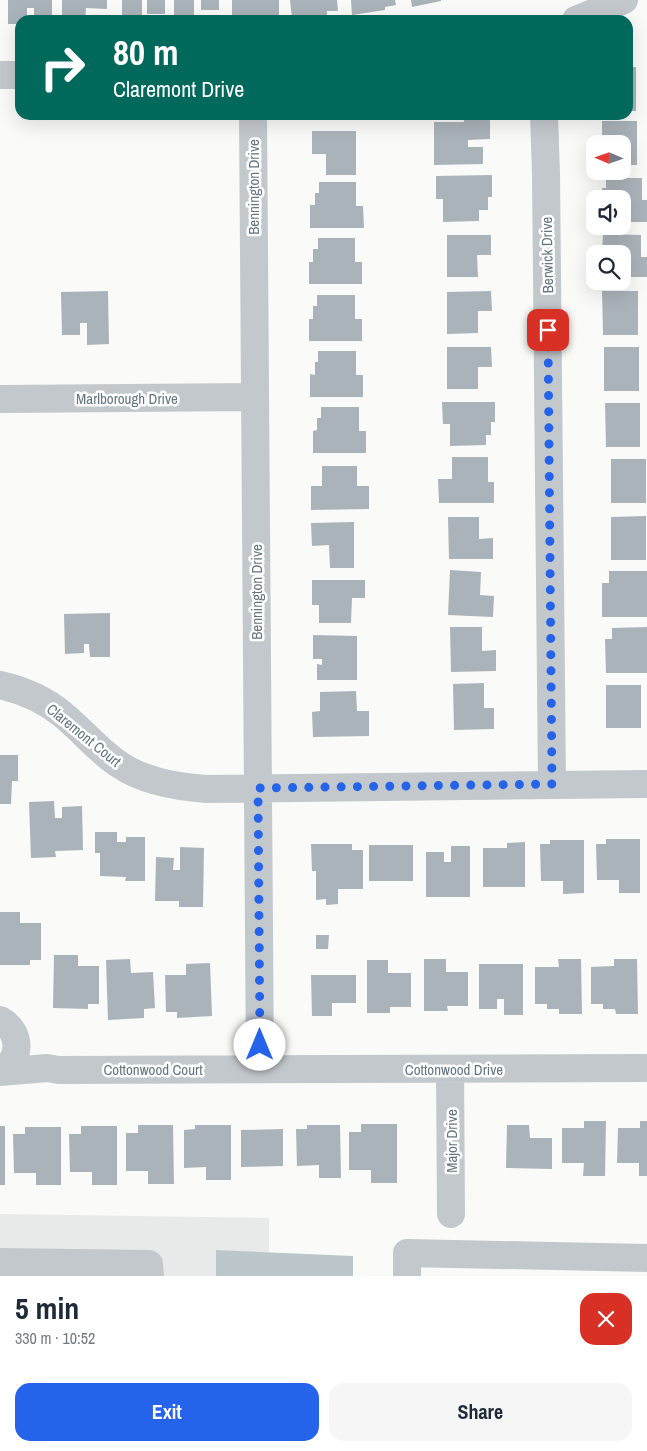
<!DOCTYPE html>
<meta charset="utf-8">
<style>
:root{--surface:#fff;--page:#f6f6f7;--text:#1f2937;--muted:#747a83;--accent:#2563eb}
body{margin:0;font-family:"Archivo Narrow",sans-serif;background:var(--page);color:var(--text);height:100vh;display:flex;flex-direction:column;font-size:19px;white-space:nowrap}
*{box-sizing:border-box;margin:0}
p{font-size:16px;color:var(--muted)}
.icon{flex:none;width:28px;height:28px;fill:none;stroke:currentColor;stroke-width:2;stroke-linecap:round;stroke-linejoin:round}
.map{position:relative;height:1276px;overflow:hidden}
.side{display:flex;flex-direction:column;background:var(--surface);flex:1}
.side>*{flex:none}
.banner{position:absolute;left:15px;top:15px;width:618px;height:105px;border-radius:15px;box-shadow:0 5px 20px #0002;background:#00695c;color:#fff;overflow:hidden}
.needle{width:32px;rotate:272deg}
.tools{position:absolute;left:586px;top:135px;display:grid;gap:10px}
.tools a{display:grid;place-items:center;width:45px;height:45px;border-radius:10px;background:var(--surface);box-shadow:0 5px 20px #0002;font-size:25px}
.pin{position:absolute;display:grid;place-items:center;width:42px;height:42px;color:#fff;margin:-21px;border-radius:10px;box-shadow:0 2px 8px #0006}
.me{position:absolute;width:55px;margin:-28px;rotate:0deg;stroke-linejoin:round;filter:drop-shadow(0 0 4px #0008)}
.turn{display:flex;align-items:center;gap:18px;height:105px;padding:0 15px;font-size:22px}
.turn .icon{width:65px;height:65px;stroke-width:2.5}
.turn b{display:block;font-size:35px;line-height:42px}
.round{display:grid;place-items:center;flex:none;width:52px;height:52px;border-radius:15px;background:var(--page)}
.headline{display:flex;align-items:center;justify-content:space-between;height:85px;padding:0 15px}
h1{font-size:30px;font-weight:800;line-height:38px}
.button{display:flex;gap:10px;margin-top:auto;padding:10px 15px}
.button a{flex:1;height:58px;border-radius:15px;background:var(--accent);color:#fff;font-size:20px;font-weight:800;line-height:58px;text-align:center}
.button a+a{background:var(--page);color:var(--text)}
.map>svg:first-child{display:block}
.built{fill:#e8e9e9}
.water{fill:#bbc7cb}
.building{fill:#aab3b9}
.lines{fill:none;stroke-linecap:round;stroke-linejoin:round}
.minor{stroke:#c3c8cc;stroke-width:28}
.route{stroke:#2563eb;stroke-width:9;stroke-dasharray:0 16.2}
.labels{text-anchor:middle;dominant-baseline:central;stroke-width:5;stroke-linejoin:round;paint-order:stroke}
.street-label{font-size:15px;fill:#657683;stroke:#fff}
</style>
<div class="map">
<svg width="647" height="1276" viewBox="0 0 647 1276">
<rect width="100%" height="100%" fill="#fafaf8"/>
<path class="built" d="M 0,1214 L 269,1218 L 269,1276 L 0,1276 Z"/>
<path class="water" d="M 216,1250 L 353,1256 L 353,1276 L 216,1276 Z"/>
<path class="building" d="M 8,0 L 52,0 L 52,18 L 34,18 L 34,8 L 27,8 L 27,20 L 20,20 L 20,24 L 8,24 Z
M 62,0 L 107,0 L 107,9 L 86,8 L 85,20 L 62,20 Z
M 122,0 L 142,0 L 142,19 L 122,19 Z
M 147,0 L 165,0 L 165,14 L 147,14 Z
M 174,0 L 194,0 L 194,19 L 174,19 Z
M 201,0 L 219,0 L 219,10 L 201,10 Z
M 232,0 L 279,0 L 279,15 L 268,15 L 268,18 L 232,18 Z
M 290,0 L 337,0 L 338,11 L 327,11 L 327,15 L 292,18 Z
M 351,0 L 395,0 L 396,5 L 385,7 L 385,10 L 352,15 Z
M 411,0 L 441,0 L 441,1 L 412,7 Z
M 628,67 L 636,67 L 636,111 L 628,111 Z
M 463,115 L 490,115 L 490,139 L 468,140 L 468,147 L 483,147 L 483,164 L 434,165 L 434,122 L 464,122 Z
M 602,121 L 637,121 L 637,165 L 622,165 L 622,144 L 602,144 Z
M 312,131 L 356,131 L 356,175 L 326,175 L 326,154 L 312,154 Z
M 492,175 L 492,197 L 488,197 L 488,210 L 479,210 L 479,221 L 443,222 L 443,199 L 436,199 L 436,176 Z
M 606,178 L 642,178 L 642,200 L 647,200 L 647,222 L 622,222 L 622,199 L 602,199 L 602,188 L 606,188 Z
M 319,182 L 356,182 L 356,206 L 363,206 L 364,228 L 310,228 L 310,205 L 315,205 L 315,193 L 319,193 Z
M 603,234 L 641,235 L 641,257 L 647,257 L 647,277 L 622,277 L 622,254 L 602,254 Z
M 447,235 L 491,235 L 491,255 L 477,255 L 478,277 L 447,277 Z
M 318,238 L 355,238 L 355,262 L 362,262 L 362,284 L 309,284 L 309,262 L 313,262 L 313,249 L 318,249 Z
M 108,291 L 109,344 L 87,345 L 87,323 L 80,323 L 80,335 L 62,335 L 61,292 Z
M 491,291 L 492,311 L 478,311 L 478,333 L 447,334 L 447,292 Z
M 602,291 L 638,291 L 638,335 L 603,335 Z
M 317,295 L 355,295 L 355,319 L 362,319 L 362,341 L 309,341 L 309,319 L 313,319 L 313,306 L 317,306 Z
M 447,347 L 491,347 L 492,367 L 478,367 L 478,389 L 447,389 Z
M 604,347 L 639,347 L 639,391 L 604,391 Z
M 318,351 L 356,351 L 356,375 L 363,375 L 363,397 L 310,397 L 310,374 L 315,375 L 315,362 L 318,362 Z
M 442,402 L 495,402 L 495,422 L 491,422 L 491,435 L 486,435 L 486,445 L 450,446 L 450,424 L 443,424 Z
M 605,403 L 640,403 L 640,447 L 606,447 Z
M 321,407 L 359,407 L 359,431 L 366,431 L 366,453 L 313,453 L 313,431 L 317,430 L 317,418 L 321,418 Z
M 452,457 L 488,457 L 488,482 L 494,482 L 494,503 L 439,503 L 438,479 L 452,479 Z
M 611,459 L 646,459 L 646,503 L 611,503 Z
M 322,466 L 357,466 L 357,486 L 369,486 L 369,509 L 311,510 L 311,486 L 322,486 Z
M 646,516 L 646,560 L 611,560 L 611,517 Z
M 448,517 L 479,517 L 479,539 L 493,538 L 493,559 L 449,559 Z
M 354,522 L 354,568 L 330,568 L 329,545 L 312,546 L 311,523 Z
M 450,570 L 481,572 L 480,595 L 494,596 L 493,617 L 448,615 Z
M 609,571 L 647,571 L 647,617 L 602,617 L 602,583 L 609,583 Z
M 312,580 L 365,580 L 365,598 L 352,598 L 351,623 L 319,623 L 319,605 L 312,605 Z
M 110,613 L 110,657 L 90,657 L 89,644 L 84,644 L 84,653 L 65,654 L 64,614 Z
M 450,627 L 482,627 L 482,651 L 496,650 L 496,671 L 451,672 Z
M 647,627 L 647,673 L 606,673 L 605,639 L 612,639 L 612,628 Z
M 313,635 L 357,636 L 357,680 L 317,680 L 317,664 L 322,665 L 322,659 L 313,659 Z
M 484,683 L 484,708 L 494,708 L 494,729 L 454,730 L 453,684 Z
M 606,685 L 641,685 L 641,728 L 606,728 Z
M 356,691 L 357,711 L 369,711 L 369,736 L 313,737 L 312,712 L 320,711 L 320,692 Z
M 0,755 L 18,755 L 18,781 L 12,781 L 11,804 L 0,804 Z
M 54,801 L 55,818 L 62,818 L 62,807 L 82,806 L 83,850 L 55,851 L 56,857 L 31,858 L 29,802 Z
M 95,832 L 117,832 L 117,842 L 126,842 L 126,837 L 145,837 L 145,881 L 125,881 L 126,877 L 100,876 L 100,853 L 95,853 Z
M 606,839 L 640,839 L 640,893 L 619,893 L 619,880 L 597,880 L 596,844 L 606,844 Z
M 550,840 L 584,840 L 584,893 L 563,894 L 563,881 L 541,881 L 540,844 L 550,844 Z
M 525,842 L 525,887 L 483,887 L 483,848 L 507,848 L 507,843 Z
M 311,844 L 352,844 L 352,850 L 363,850 L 363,889 L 338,889 L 338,904 L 326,905 L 326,899 L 316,900 L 316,871 L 312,871 Z
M 369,845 L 413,845 L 413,881 L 369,881 Z
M 451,846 L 470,846 L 470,897 L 426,897 L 426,852 L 444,852 L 444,862 L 451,862 Z
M 180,847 L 204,848 L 203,907 L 179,907 L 179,901 L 155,901 L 156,857 L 174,858 L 173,870 L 180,870 Z
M 0,912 L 20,912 L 20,923 L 41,923 L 41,960 L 30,960 L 30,965 L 0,965 Z
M 316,935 L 329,935 L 328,949 L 316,949 Z
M 54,955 L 78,955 L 78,966 L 99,966 L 99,1004 L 88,1004 L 88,1009 L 53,1008 Z
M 130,959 L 131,973 L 153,972 L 155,1008 L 144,1009 L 144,1018 L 108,1020 L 106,960 Z
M 424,959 L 446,959 L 446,972 L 468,972 L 468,1006 L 447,1006 L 448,1011 L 424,1011 Z
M 558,959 L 581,959 L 582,1014 L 559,1014 L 559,1009 L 547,1009 L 547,1004 L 535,1004 L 535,967 L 559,967 Z
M 614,959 L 637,959 L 638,1014 L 616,1014 L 615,1009 L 603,1009 L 603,1004 L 591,1004 L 591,967 L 614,966 Z
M 367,960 L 388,960 L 388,973 L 411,973 L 411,1007 L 390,1007 L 390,1013 L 367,1013 Z
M 210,963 L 212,1016 L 177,1018 L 177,1012 L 166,1012 L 165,975 L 186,975 L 186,964 Z
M 479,964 L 523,964 L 523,1015 L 504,1015 L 504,999 L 497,999 L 497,1009 L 479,1009 Z
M 311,975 L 356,975 L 356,1003 L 332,1003 L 332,1016 L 312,1016 Z
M 584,1121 L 606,1121 L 605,1176 L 583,1176 L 584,1163 L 562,1163 L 562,1128 L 584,1128 Z
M 640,1121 L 647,1121 L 647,1176 L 639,1176 L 639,1163 L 617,1163 L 618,1128 L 640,1128 Z
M 361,1124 L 397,1124 L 397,1183 L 371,1183 L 371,1170 L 349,1170 L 349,1132 L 361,1132 Z
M 138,1125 L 173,1125 L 174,1184 L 148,1184 L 148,1171 L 126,1171 L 126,1133 L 138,1133 Z
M 195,1125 L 231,1125 L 231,1180 L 206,1180 L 206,1167 L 184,1168 L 184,1130 L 195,1129 Z
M 307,1125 L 340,1125 L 341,1178 L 319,1178 L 319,1165 L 297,1166 L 296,1129 L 307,1129 Z
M 507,1125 L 529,1125 L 530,1138 L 552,1138 L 552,1169 L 506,1168 Z
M 0,1126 L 5,1126 L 5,1185 L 0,1185 Z
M 81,1126 L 117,1126 L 117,1185 L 92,1185 L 92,1172 L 70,1172 L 69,1134 L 81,1134 Z
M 25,1127 L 61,1127 L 61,1185 L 36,1185 L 36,1173 L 14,1173 L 13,1134 L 25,1134 Z
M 283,1129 L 283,1166 L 241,1167 L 241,1130 Z"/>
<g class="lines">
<path class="minor" d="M 576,20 L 624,0
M 0,75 L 20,75
M 253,115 L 260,1069
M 544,115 L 546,174 L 552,784
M 0,399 L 255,397
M 0,685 C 22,690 45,700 62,714 C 82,730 98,751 120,765 C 145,782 178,787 207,789 L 647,784
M 0,1020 C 21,1031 23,1060 0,1071
M 450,1069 L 451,1214
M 0,1072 L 47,1068 L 59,1070 L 647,1068
M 0,1262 L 149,1264 L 150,1276
M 407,1276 L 407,1253 L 647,1258"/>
</g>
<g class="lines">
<path class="route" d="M 260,1045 L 258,788 L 552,784 L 548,330"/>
</g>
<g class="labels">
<g class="street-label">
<text transform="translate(253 187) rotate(-90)">Bennington Drive</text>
<text transform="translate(547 255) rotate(-91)">Berwick Drive</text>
<text x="127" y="398">Marlborough Drive</text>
<text transform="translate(256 592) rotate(-90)">Bennington Drive</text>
<text transform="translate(84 735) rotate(39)">Claremont Court</text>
<text x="153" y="1069">Cottonwood Court</text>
<text x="454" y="1069">Cottonwood Drive</text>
<text transform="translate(451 1141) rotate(-90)">Major Drive</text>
</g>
</g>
</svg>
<div class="tools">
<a><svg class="needle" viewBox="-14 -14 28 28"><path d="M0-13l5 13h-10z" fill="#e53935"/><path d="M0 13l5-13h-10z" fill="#747a83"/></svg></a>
<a><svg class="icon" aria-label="sound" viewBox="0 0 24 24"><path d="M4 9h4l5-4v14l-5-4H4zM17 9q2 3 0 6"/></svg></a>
<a><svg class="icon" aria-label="search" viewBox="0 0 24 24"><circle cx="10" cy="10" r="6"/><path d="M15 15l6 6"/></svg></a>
</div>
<div class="pin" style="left:548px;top:330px;background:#d93025"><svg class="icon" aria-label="arrive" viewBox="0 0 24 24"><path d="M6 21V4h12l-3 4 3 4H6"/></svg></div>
<svg class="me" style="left:260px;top:1045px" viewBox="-20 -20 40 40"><circle r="19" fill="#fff"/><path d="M0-13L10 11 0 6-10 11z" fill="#2563eb"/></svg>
<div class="banner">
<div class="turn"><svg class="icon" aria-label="right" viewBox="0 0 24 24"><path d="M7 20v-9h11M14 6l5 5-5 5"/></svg><div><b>80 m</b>Claremont Drive</div></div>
</div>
</div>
<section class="side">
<div class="headline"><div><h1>5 min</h1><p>330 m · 10:52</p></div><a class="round" style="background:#d93025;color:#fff"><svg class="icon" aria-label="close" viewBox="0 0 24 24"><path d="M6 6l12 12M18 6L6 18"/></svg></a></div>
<div class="button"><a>Exit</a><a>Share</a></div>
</section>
